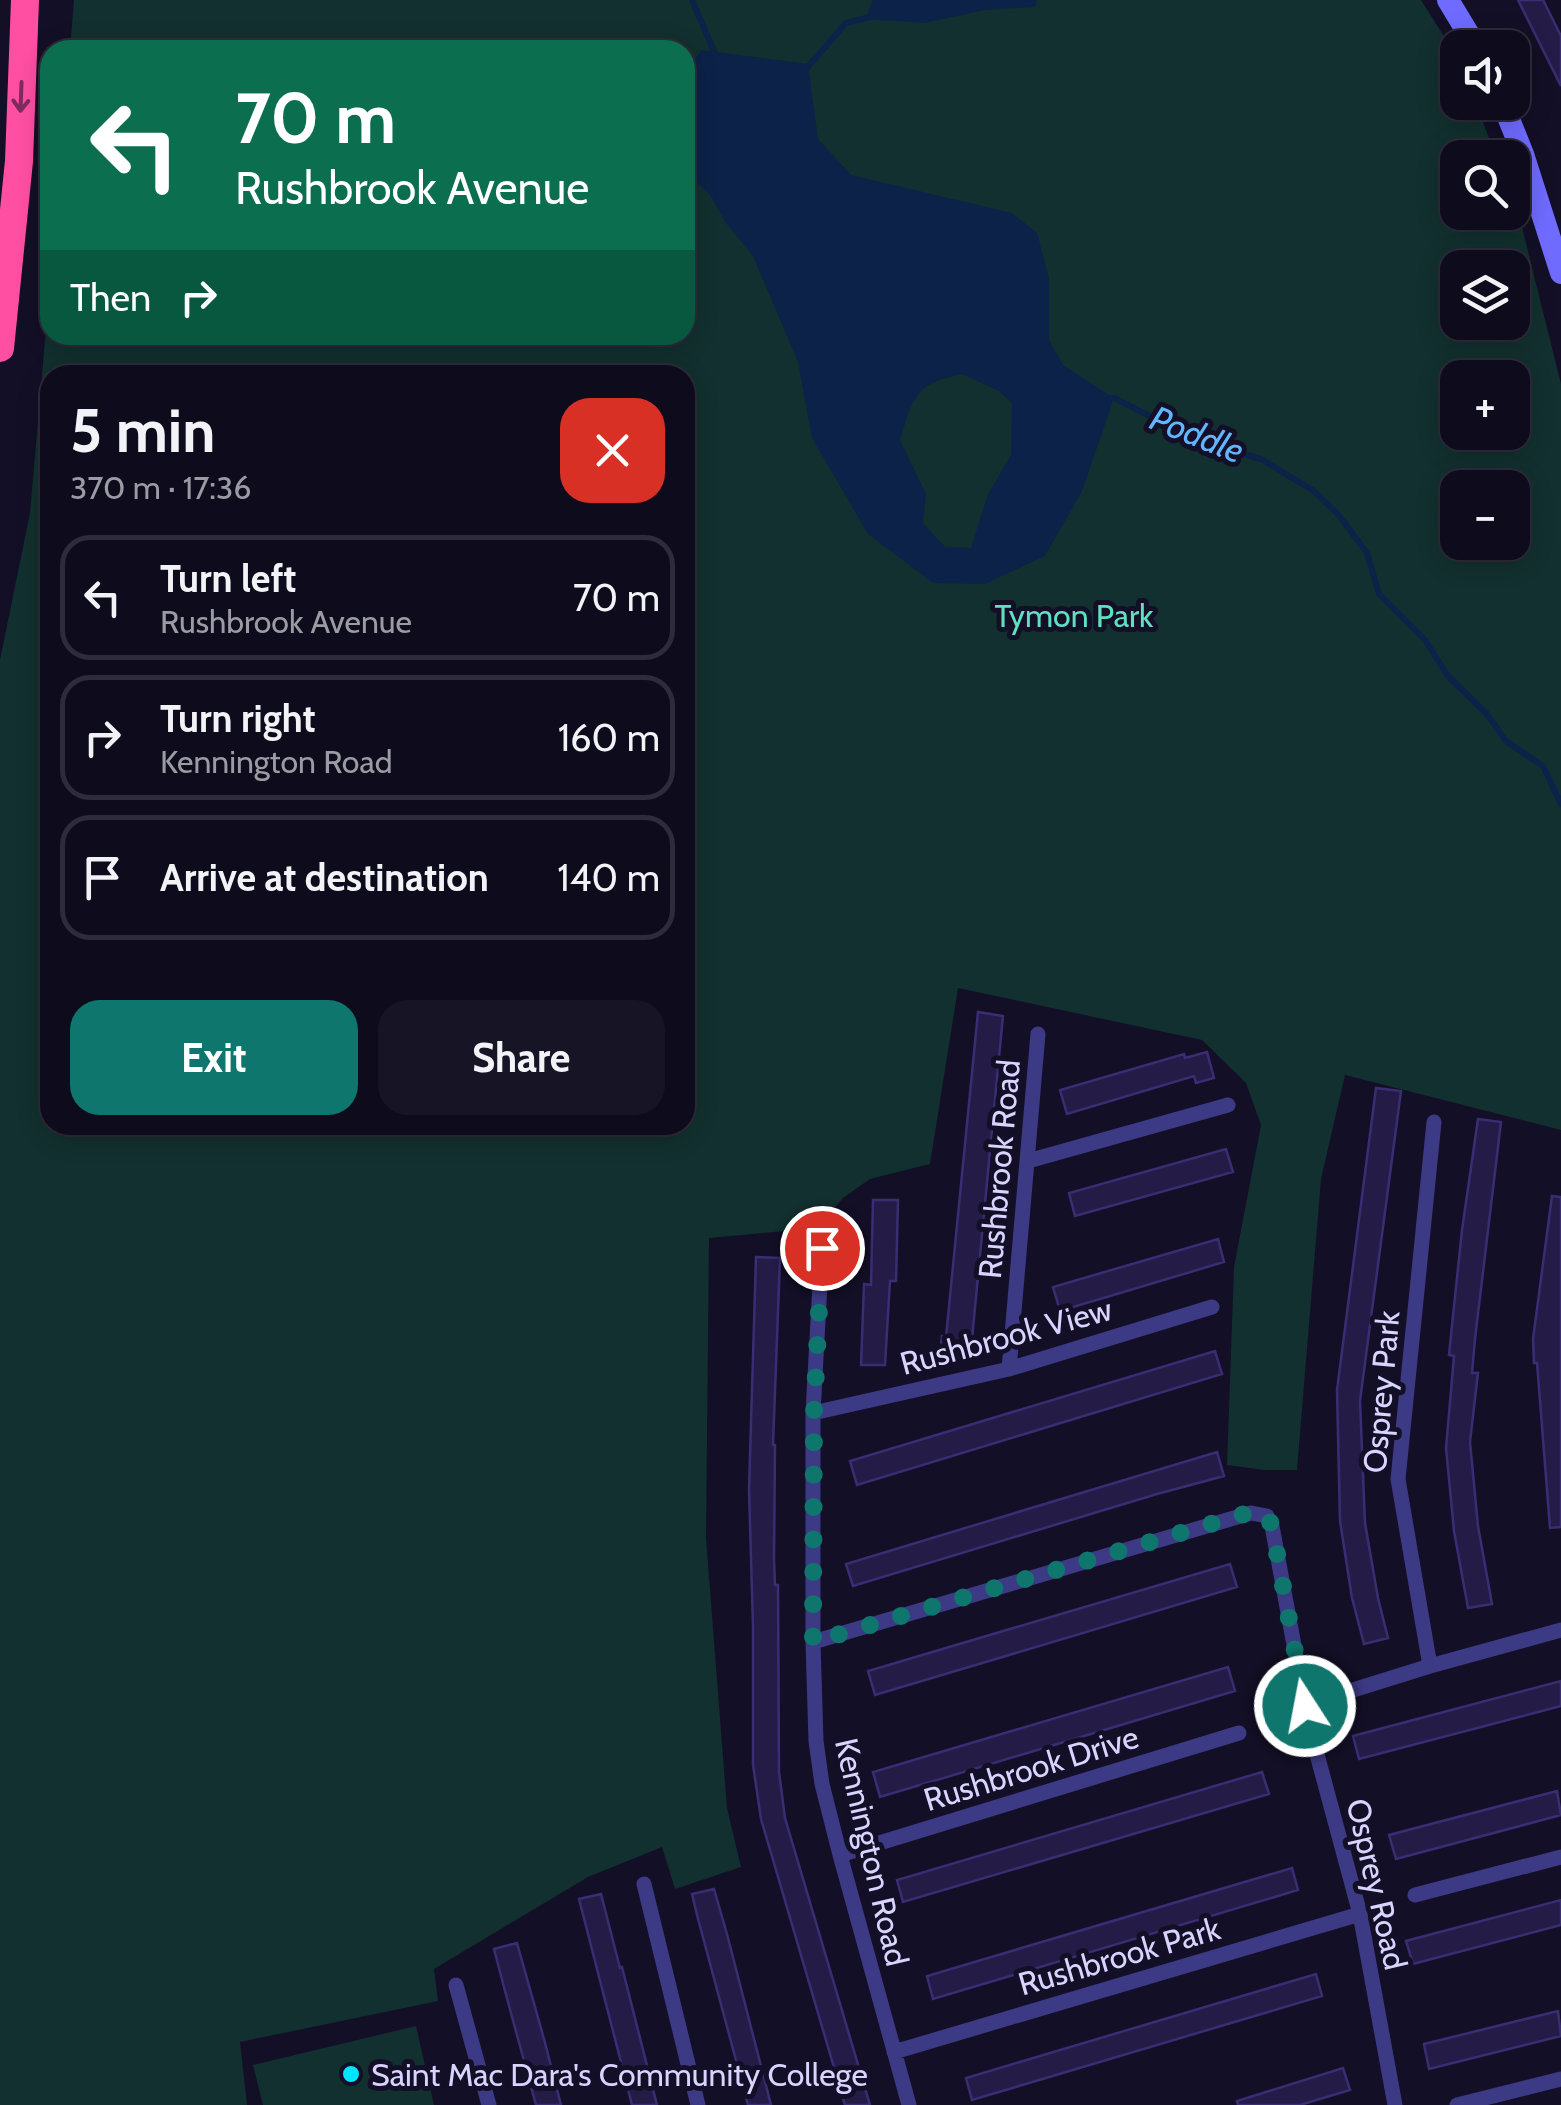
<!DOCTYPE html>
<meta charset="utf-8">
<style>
:root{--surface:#0e0b1c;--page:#171425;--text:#f1f3f6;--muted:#9b9ba3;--line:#2e2b3b;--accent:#0f766e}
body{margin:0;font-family:Cabin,sans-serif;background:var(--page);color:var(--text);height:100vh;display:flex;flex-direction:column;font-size:38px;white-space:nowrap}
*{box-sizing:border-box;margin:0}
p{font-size:32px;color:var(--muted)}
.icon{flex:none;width:55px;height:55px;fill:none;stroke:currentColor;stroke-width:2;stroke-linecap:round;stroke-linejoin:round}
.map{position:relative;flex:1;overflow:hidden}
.side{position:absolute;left:40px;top:365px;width:655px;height:770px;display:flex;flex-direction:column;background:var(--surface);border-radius:30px;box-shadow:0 5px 25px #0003,0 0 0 2px var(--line)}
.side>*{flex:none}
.top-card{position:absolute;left:40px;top:40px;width:655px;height:305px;border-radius:30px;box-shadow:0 5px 25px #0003,0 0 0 2px var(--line);background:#0b6e4f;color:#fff;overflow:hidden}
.buttons{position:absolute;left:1440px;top:30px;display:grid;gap:20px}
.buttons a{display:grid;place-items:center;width:90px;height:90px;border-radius:20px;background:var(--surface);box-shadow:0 5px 25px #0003,0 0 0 2px var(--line);font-size:50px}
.pin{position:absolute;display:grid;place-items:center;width:85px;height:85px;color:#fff;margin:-42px;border:5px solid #fff;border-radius:50%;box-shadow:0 2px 10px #0007}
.me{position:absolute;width:110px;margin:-55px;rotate:349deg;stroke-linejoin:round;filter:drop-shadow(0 0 8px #0008)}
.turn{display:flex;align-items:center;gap:35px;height:210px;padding:0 30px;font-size:45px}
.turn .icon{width:130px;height:130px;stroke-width:2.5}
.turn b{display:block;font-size:70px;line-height:85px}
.then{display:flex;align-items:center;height:95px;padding:0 30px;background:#0003;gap:20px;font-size:38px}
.round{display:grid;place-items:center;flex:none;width:105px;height:105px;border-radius:30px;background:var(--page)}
.overview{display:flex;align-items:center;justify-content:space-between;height:170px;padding:0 30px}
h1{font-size:60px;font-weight:800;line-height:75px}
.cta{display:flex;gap:20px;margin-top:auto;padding:20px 30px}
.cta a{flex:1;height:115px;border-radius:30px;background:var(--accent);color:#fff;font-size:40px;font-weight:800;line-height:115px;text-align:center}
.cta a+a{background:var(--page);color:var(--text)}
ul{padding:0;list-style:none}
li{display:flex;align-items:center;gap:30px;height:125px;margin:0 20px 15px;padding:0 10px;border:5px solid var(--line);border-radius:30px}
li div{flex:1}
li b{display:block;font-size:38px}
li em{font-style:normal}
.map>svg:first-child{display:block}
.green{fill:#12302f;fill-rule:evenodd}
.water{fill:#0c2248;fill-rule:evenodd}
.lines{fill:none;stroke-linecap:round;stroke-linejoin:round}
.stream{stroke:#0c2248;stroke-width:6}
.building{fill:#241b47;stroke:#3b2d73;stroke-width:2.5}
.street{stroke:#3d3a85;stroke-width:15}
.secondary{stroke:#6f6bff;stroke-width:22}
.highway{stroke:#ff4fa3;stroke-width:28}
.oneway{stroke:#7d2c5e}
.route{stroke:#0f766e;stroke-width:18;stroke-dasharray:0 32.4}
.poi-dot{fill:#00e5ff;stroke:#130f26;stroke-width:4}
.labels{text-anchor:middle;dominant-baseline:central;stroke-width:10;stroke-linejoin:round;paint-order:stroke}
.park-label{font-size:32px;fill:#5fe0c0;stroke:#130f26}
.street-label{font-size:32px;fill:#d9d4ff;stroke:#130f26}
.poi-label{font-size:32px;fill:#d9d4ff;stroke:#130f26;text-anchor:start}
.water-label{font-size:35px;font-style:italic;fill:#62b6ff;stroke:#130f26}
</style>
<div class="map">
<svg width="1561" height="2105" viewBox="0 0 1561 2105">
<rect width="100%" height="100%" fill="#130f26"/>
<path class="green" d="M 74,0 L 1421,0 L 1457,57 L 1458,102 L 1476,103 L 1496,157 L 1458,158 L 1458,212 L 1512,212 L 1513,201 L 1521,223 L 1561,384 L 1561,1130 L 1345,1075 L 1321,1179 L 1297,1470 L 1264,1470 L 1227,1465 L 1234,1267 L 1261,1125 L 1246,1083 L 1202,1040 L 958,988 L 930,1164 L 870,1179 L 843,1198 L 817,1228 L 709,1238 L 706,1538 L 727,1808 L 741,1867 L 675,1889 L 662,1847 L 588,1877 L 434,1969 L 438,2001 L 240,2042 L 247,2105 L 0,2105 L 0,660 L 30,513 L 50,283 L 50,335 L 685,335 L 685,50 L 70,50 ZM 1458,268 L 1512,268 L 1512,322 L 1458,322 ZM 50,375 L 685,375 L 685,1125 L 50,1125 ZM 1458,378 L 1512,378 L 1512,432 L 1458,432 ZM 1458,488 L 1512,488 L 1512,542 L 1458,542 Z
M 416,2026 L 434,2105 L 263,2105 L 253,2065 Z"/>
<path class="water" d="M 873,0 L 1037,0 L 1035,7 L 985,10 L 924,23 L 865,19 Z
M 702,50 L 808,64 L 818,139 L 851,175 L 1012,213 L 1037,233 L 1049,278 L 1049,340 L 1063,365 L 1114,398 L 1082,491 L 1045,556 L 985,584 L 933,583 L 868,534 L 812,438 L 798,362 L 753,256 L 726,223 L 710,195 L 685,171 L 685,83 L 691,63 ZM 962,374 L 999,391 L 1012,403 L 1011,455 L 988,494 L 971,548 L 945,547 L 923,523 L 926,494 L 900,440 C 914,396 914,384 962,374 Z"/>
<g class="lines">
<path class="stream" d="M 692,0 L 717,58
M 805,70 L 846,23 L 870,17
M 1109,398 L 1114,398 L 1197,440 L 1261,459 L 1314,491 L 1338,514 L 1367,553 L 1379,594 L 1425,640 L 1448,676 L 1487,714 L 1506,741 L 1543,766 L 1561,804"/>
</g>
<path class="building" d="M 1518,0 L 1543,0 L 1561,36 L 1561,86 Z
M 978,1012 L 1003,1016 L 972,1339 L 970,1356 L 959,1360 L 939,1360 L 942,1336 L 946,1337 Z
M 1207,1052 L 1214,1078 L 1196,1083 L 1194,1076 L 1067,1114 L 1060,1090 L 1184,1054 L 1185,1058 Z
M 1376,1088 L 1401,1091 L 1360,1401 L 1365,1523 L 1378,1598 L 1388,1638 L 1364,1644 L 1352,1598 L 1340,1521 L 1337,1390 Z
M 1478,1119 L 1501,1122 L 1475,1339 L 1472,1373 L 1478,1373 L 1470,1442 L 1478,1526 L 1492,1604 L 1468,1608 L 1454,1531 L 1446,1448 L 1454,1356 L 1449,1355 L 1451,1335 L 1462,1230 Z
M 1226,1149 L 1233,1172 L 1075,1216 L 1069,1193 Z
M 1552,1196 L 1561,1197 L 1561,1527 L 1550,1528 L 1537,1363 L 1534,1363 L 1533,1339 Z
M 873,1200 L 898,1200 L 896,1281 L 890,1281 L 885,1365 L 861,1365 L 864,1284 L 871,1285 Z
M 1218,1239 L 1224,1262 L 1060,1311 L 1053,1287 Z
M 756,1257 L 780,1258 L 773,1445 L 775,1445 L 774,1559 L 775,1585 L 778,1585 L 779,1772 L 785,1818 L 870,2105 L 845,2105 L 761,1819 L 753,1765 L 753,1627 L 749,1489 Z
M 1215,1351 L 1222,1374 L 857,1485 L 850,1461 Z
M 1217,1452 L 1224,1476 L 1157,1494 L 853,1586 L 846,1564 Z
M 1230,1564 L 1237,1587 L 875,1695 L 868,1671 Z
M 1228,1667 L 1235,1691 L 880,1797 L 873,1772 Z
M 1561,1681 L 1561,1706 L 1359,1759 L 1353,1736 Z
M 1262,1772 L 1269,1794 L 903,1902 L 897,1880 Z
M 1557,1791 L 1561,1815 L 1396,1859 L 1389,1835 Z
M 1292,1868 L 1298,1890 L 933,1999 L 927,1976 Z
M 714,1889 L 727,1934 L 771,2105 L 748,2105 L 697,1915 L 692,1894 Z
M 601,1894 L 620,1968 L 622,1967 L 657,2105 L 632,2105 L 579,1899 Z
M 1561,1900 L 1561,1925 L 1413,1964 L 1406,1941 Z
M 517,1943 L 544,2039 L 561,2105 L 536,2105 L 505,1991 L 494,1949 Z
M 1316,1974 L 1322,1996 L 972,2100 L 966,2078 Z
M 1558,2011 L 1561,2036 L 1429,2069 L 1424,2044 Z
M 1343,2068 L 1350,2090 L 1300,2105 L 1238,2105 L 1237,2101 Z"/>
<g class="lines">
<path class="street" d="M 1028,1161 L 1228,1105
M 822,1247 L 813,1413 L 813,1642 L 816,1741 L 822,1784 L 840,1855 L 909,2105
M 1009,1369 L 1038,1034
M 813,1413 L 1009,1369 L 1212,1307
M 813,1642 L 1251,1513 L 1267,1516 L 1272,1526 L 1308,1721 L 1360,1914 L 1395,2105
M 1430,1666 L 1398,1479 L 1434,1122
M 1305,1705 L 1430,1666 L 1561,1630
M 840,1855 L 1239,1733
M 644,1884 L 698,2105
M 1415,1895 L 1561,1857
M 456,1985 L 489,2105
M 894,2052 L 1360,1914
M 1457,2105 L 1561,2079"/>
<path class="secondary" d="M 1448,0 L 1477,48
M 1502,102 L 1523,154 L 1561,273"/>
<path class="highway" d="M 0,348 L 19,161 L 25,0"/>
</g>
<defs><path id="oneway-shaft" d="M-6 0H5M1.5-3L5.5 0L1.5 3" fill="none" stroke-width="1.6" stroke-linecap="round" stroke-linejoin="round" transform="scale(2.5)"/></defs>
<use class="oneway" href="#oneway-shaft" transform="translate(21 97) rotate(92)"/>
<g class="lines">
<path class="route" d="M 822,1248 L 814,1413 L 813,1642 L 1251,1512 L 1267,1516 L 1272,1526 L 1305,1706"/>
</g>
<circle class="poi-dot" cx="351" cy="2074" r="10"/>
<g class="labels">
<g class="park-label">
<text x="1074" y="615">Tymon Park</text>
</g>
<g class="street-label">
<text transform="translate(999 1169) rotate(-85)">Rushbrook Road</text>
<text transform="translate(1006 1336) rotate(-15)">Rushbrook View</text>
<text transform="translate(1381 1392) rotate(-85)">Osprey Park</text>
<text transform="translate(1031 1768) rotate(-17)">Rushbrook Drive</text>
<text transform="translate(872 1852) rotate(77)">Kennington Road</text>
<text transform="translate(1377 1884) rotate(77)">Osprey Road</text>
<text transform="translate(1119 1956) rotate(-16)">Rushbrook Park</text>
</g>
<g class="poi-label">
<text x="371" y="2074">Saint Mac Dara's Community College</text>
</g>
<g class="water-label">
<text transform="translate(1197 434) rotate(22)">Poddle</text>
</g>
</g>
</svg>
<div class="buttons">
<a><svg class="icon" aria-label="sound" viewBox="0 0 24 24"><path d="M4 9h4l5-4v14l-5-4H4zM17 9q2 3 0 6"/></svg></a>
<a><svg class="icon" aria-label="search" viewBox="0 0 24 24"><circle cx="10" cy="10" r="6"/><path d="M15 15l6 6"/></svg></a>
<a><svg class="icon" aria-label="layers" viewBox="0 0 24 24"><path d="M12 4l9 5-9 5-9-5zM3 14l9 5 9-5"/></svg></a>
<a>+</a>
<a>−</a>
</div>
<div class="pin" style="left:822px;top:1248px;background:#d93025"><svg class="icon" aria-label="arrive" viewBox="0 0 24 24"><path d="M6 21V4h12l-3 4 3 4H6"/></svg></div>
<svg class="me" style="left:1305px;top:1706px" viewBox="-20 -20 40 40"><circle r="17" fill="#0f766e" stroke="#fff" stroke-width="3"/><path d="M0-11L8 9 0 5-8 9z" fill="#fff"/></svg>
<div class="top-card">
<div class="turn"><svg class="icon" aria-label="left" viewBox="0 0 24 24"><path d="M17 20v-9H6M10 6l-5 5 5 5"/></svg><div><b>70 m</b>Rushbrook Avenue</div></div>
<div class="then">Then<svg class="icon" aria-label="right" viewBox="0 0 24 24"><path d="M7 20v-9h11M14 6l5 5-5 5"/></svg></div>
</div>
<section class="side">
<div class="overview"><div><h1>5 min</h1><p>370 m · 17:36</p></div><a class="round" style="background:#d93025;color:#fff"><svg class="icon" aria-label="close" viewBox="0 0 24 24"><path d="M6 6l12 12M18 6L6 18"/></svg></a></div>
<ul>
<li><svg class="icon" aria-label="left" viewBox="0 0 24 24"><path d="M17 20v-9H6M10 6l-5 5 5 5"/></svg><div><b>Turn left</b><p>Rushbrook Avenue</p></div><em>70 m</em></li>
<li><svg class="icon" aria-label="right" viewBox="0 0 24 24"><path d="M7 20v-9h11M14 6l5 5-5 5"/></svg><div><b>Turn right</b><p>Kennington Road</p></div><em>160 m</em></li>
<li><svg class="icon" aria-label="arrive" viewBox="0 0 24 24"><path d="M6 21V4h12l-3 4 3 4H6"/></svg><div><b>Arrive at destination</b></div><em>140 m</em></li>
</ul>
<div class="cta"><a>Exit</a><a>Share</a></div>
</section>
</div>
